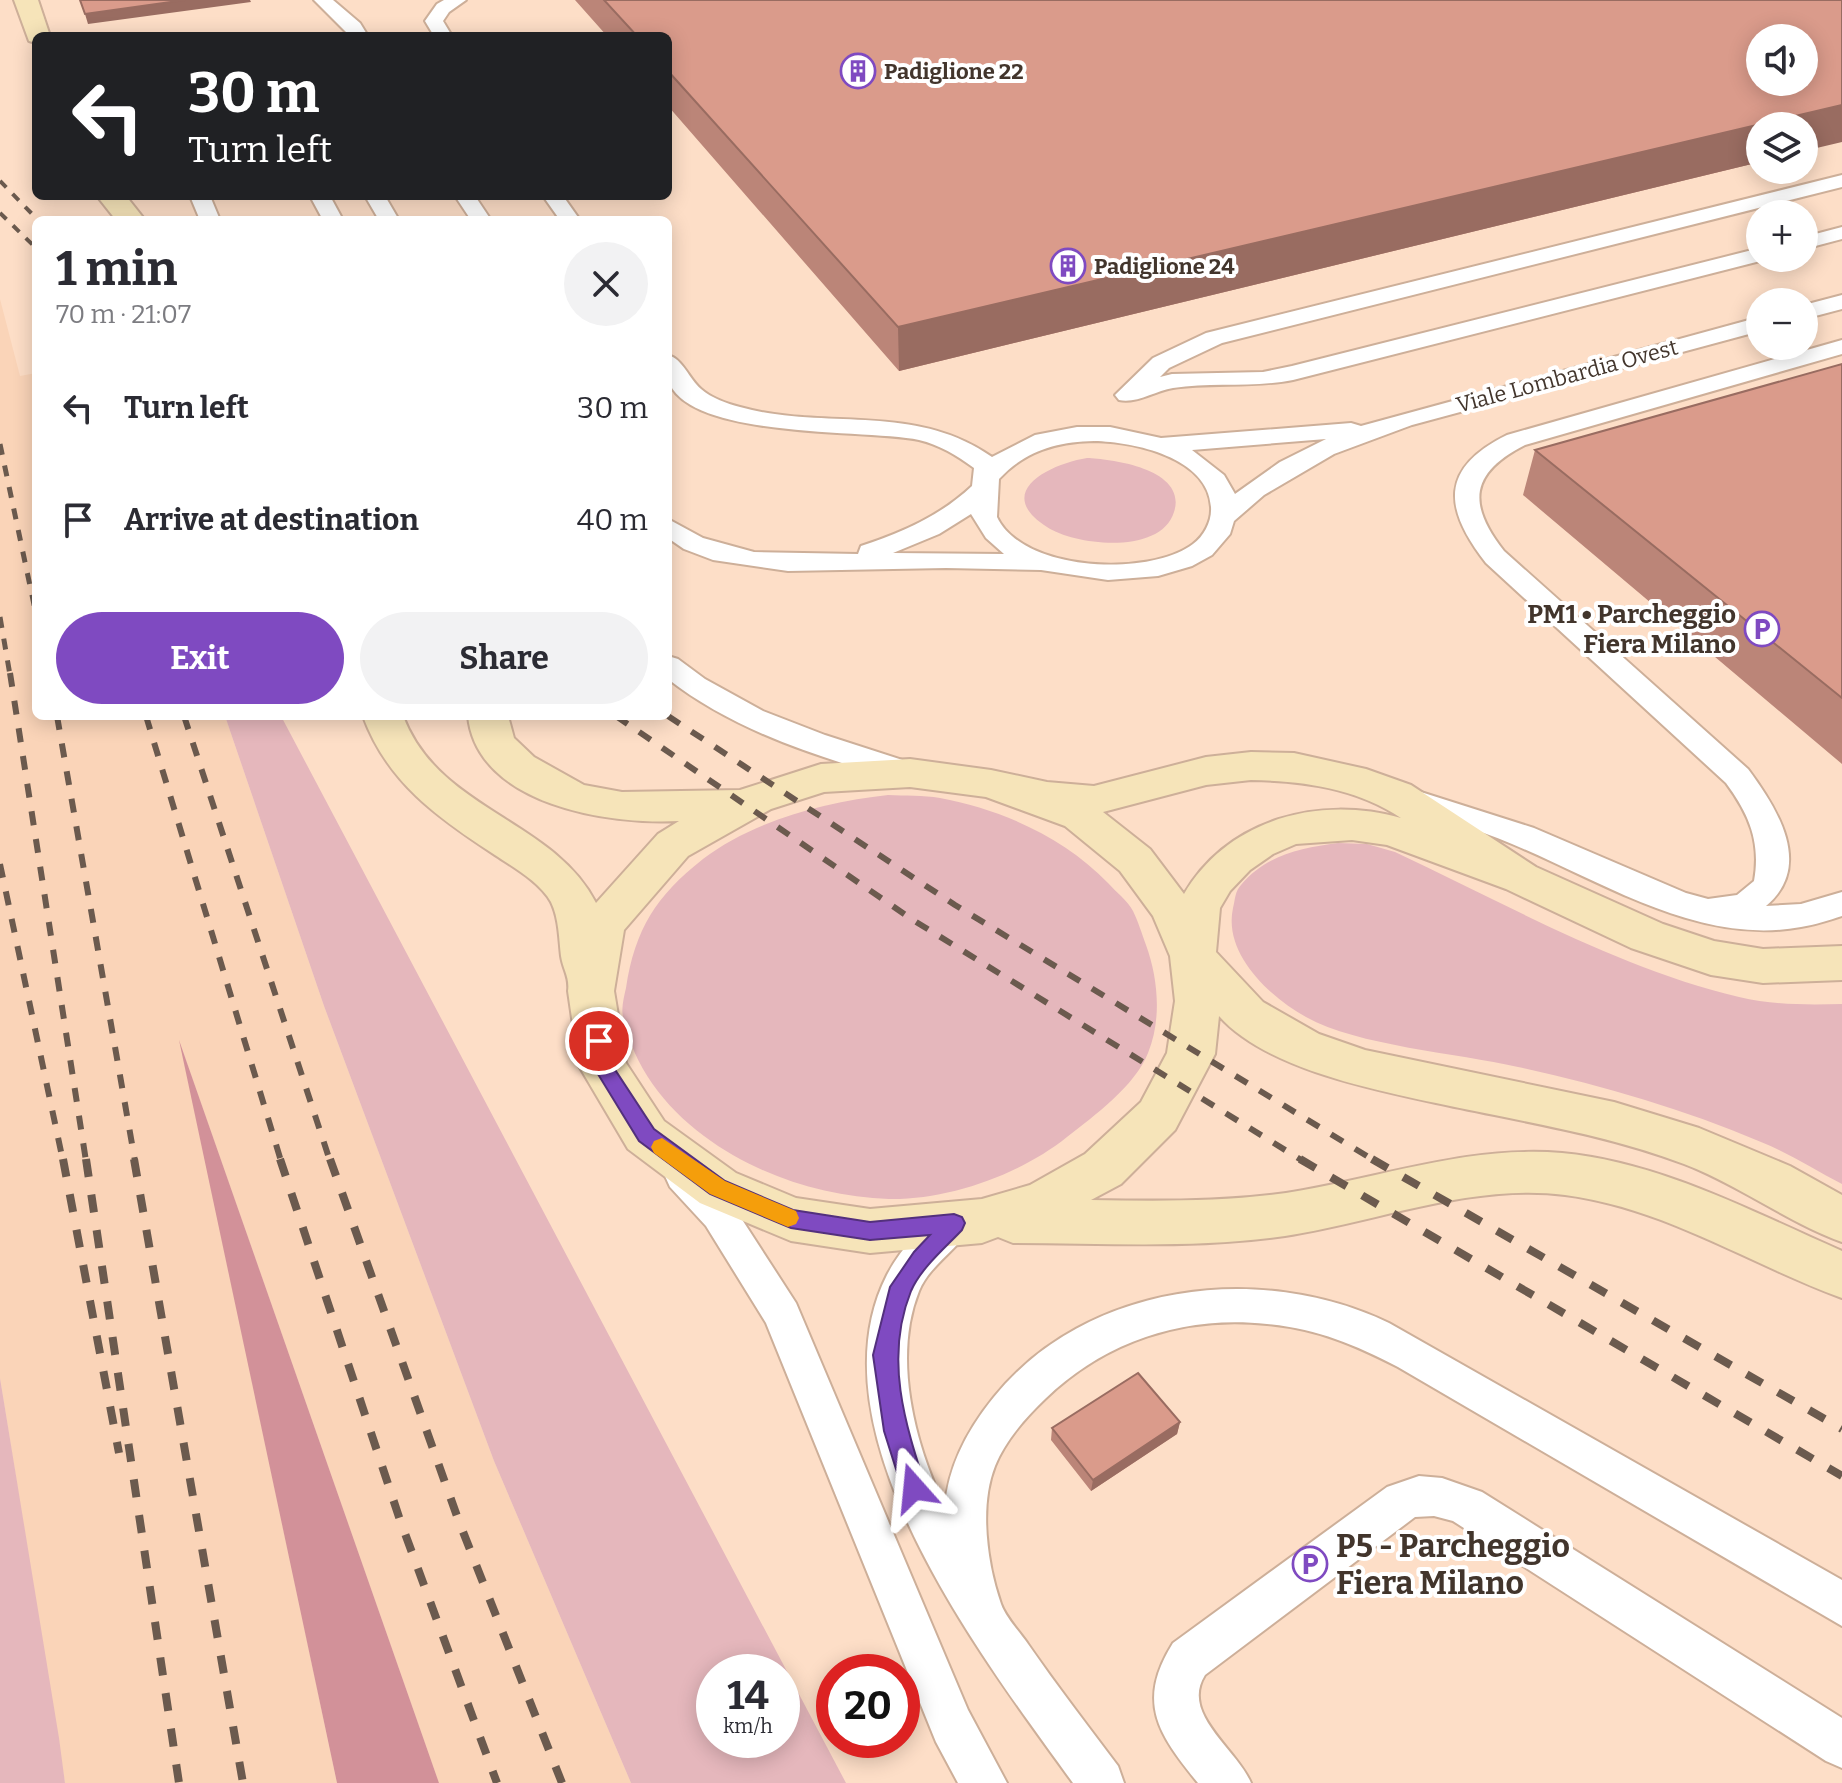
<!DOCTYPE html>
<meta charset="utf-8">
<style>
:root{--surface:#fff;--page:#f2f2f3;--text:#2b2b33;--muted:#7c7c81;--accent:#7f4ac1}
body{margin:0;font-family:Bitter,serif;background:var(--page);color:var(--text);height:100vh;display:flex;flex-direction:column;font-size:30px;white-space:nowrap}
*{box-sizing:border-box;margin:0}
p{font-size:26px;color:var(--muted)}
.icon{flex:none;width:44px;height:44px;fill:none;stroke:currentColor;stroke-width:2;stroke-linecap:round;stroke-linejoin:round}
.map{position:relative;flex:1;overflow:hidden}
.panel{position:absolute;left:32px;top:216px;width:640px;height:504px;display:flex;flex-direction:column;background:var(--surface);border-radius:12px;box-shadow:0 4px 20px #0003}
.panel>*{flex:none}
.top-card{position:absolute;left:32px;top:32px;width:640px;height:168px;border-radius:12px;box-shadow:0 4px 20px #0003;background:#202124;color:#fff;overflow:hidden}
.controls{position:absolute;left:1746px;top:24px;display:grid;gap:16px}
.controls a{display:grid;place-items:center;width:72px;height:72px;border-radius:50%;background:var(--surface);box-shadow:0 4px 20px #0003;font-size:40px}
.speed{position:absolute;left:696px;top:1654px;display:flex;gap:16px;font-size:40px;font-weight:700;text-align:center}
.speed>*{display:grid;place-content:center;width:104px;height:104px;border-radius:50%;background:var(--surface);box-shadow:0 4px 20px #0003;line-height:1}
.speed small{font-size:20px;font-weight:400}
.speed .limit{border:12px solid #d22;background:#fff;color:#111}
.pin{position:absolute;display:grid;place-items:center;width:68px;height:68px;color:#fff;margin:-34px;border:4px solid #fff;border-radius:50%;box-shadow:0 2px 8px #0007}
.me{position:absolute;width:88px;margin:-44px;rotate:342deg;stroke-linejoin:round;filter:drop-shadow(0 0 6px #0008)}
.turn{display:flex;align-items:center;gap:28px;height:168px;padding:0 24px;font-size:36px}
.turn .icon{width:104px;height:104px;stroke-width:2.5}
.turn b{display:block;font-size:56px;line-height:68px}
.round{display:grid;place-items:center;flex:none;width:84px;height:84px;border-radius:42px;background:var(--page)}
.headline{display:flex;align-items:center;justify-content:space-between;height:136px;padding:0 24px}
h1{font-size:48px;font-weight:700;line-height:60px}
.action{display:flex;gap:16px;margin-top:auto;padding:16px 24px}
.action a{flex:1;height:92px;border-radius:48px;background:var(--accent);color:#fff;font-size:32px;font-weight:700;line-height:92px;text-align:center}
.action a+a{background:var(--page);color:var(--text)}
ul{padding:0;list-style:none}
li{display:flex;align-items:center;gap:24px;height:112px;padding:0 24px}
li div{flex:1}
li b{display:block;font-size:30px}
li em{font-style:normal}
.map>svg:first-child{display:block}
.built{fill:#fad4b8}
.green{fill:#e5b7bc;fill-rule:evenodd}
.forest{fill:#d29199}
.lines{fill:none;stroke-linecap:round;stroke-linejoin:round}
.lane-casing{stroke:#cdaf99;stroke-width:4}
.secondary-casing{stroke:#cdaf99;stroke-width:4}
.lane{fill:#fff;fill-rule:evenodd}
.secondary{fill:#f6e4b9;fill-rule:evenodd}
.rail-far3{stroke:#6b5a4e;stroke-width:4;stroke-dasharray:9 9;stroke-linecap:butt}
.rail-far2{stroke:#6b5a4e;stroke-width:5;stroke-dasharray:11 11;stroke-linecap:butt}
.rail-far1{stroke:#6b5a4e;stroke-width:6;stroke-dasharray:14 14;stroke-linecap:butt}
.rail{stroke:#6b5a4e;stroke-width:8;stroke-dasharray:18 18;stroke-linecap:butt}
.wall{fill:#bb8578}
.shaded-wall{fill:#996c61}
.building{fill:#da9b8b;stroke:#996c61;stroke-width:2;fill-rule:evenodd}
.route{fill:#7f4ac1;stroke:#53307d;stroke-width:2}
.slow{fill:#f59e0b}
.labels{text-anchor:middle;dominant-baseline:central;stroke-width:8;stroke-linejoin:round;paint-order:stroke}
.far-poi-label{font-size:22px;font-weight:bold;fill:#42352c;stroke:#fff;text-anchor:start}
.far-street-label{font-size:22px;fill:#42352c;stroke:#fff}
.poi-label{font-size:26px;font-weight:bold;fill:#42352c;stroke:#fff;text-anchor:end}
.near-poi-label{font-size:32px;font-weight:bold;fill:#42352c;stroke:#fff;text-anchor:start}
</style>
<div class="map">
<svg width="1842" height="1783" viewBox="0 0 1842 1783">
<rect width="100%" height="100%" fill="#fddec7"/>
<path class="built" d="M 0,299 L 20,376 L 36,373 L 36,716 L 225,716 L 324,1006 L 494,1461 L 631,1783 L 439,1783 L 182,1049 L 337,1783 L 65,1783 L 0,1378 Z"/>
<path class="green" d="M 1087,458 C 1112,459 1188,469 1174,512 C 1161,555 1076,546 1047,527 C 992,492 1050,464 1087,458 Z
M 225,716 L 281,716 L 846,1783 L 631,1783 L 494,1461 L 324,1006 ZM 714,1672 L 782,1672 L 782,1740 L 714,1740 Z
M 888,795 C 905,796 923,795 940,798 C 1001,809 1065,838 1108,883 C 1116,892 1127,900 1133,911 C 1138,921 1142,934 1146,945 C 1158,978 1162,1019 1148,1053 C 1135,1086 1094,1116 1067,1137 C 1021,1174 949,1200 889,1199 C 824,1197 756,1175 704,1136 C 664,1106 634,1067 623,1017 C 621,1008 624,997 626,988 C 635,929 656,896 703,859 C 754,820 826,802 888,795 Z
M 1338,843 L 1367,844 L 1395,852 C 1506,904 1618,968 1739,997 C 1773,1005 1807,1005 1842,1004 L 1842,1184 C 1815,1170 1789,1153 1761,1142 C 1683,1109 1601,1085 1518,1067 C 1457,1053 1358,1046 1306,1017 C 1270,997 1223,954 1233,908 C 1235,900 1235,891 1241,885 C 1266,855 1301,848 1338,843 Z
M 0,1378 L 59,1738 L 65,1783 L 0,1783 Z"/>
<path class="forest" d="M 179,1040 L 439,1783 L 337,1783 Z"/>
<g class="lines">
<g class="lane-casing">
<path id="lane" d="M 314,0 L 333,0 L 360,23 L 368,36 L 350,36 Z
M 444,0 L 466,0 L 449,12 L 443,21 L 452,36 L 434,36 L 425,21 L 437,4 Z
M 1842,175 L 1842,187 L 1222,343 L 1169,368 L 1160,377 L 1172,374 L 1263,372 L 1292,366 L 1760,248 L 1760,258 L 1768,259 L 1293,380 C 1253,388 1213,382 1173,388 C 1155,391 1136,404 1119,400 L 1115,395 L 1153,358 L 1206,333 Z
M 190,196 L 210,196 L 220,220 L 200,220 Z
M 310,196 L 330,196 L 343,220 L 323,220 Z
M 365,196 L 385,196 L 399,220 L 379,220 Z
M 455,196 L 475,196 L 491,220 L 471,220 Z
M 543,196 L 563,196 L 580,220 L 560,220 Z
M 1842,227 L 1842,239 L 1804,249 L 1804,237 Z
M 1842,295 L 1842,309 L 1804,319 L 1804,305 Z
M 1760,317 L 1760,331 L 1412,425 L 1334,454 L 1264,495 L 1234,521 L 1230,534 L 1212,555 L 1192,566 L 1158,576 L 1108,580 L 1041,570 L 946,568 L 788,571 L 713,560 L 684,549 L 668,538 L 668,519 L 703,538 L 754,552 L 858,554 L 861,546 C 903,532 940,516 972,486 L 974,468 C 956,455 940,445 919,440 C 867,429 688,440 668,380 C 666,373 668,362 668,355 C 683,359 689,379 701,389 C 711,398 728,404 740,407 C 826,431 914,402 992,457 L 1035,435 L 1077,427 L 1110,427 L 1161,438 L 1351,423 L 1361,426 ZM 1326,439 L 1280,462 L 1235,494 L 1224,475 L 1192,450 ZM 1094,441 C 1134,442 1208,457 1211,507 C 1212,521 1204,536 1193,544 C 1149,577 1023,572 997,517 L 999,479 C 1025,451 1056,442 1094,441 ZM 971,514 L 986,538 L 1004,554 L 893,553 L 939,534 Z
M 1842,340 L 1842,354 L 1525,445 C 1470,473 1467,504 1504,551 L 1748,769 C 1777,808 1814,866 1766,906 L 1801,904 L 1842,892 L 1842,916 C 1829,920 1815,925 1801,927 C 1699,946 1602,881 1512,844 C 1477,829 1439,819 1402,807 L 1398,800 L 1402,793 L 1413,790 L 1424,793 L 1534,828 L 1686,893 L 1708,899 L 1737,895 L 1754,881 C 1761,842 1749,814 1726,783 L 1486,563 C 1443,508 1440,468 1507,435 Z
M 668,656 L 678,659 L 705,679 L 763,711 L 825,735 L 921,766 L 925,773 L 921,780 L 910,783 C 827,760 737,733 668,679 Z
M 683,1161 L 696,1165 L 732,1204 L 796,1303 L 968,1710 L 1007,1783 L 958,1783 L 936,1742 L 766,1323 L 706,1226 L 670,1187 L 665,1176 L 670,1165 Z
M 954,1207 L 967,1212 L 973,1223 C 960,1249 930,1264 919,1291 C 892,1358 915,1445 945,1507 C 948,1466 968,1429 994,1397 C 1086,1283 1261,1261 1389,1323 L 1842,1580 L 1842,1626 L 1398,1367 C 1353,1344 1318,1329 1267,1324 C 1184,1315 1105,1341 1045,1399 C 1026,1417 1005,1441 995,1466 C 979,1506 987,1564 1001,1604 C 1006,1618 1020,1632 1028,1644 C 1057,1686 1088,1726 1118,1766 L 1124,1783 L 1073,1783 C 985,1661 807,1432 887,1275 C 900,1250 927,1217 954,1207 Z
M 1419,1476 L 1442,1478 L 1482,1492 L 1842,1718 L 1842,1768 L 1826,1761 L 1453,1521 L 1434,1516 L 1415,1517 L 1205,1675 C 1180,1714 1237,1749 1251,1783 L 1198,1783 C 1158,1734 1136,1702 1173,1643 L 1387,1487 Z"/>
</g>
<g class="secondary-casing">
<path id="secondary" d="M 14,0 L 38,0 L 50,36 L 36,36 L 36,43 L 29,41 Z
M 97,196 L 126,196 L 145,220 L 116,220 Z
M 363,716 L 403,716 C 439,811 553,819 596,903 L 658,834 L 679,821 C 609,825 477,805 468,716 L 508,716 L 514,738 L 534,757 L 584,785 L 622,792 L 740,790 L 821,764 L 910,759 L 991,770 L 1047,782 L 1094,786 L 1206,757 L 1251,752 L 1294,753 L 1366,769 L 1411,785 L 1536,867 L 1663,924 L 1714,941 L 1763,949 L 1842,946 L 1842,980 L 1763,983 L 1711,975 L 1631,948 L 1506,889 L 1387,845 L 1352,840 L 1296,844 L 1273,854 L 1250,870 L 1230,891 L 1220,908 L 1216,952 L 1263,1002 L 1319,1034 L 1365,1050 L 1614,1102 L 1699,1128 L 1790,1166 L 1842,1195 L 1842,1242 C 1787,1222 1739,1185 1684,1164 C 1605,1134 1519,1121 1436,1103 C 1371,1089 1265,1068 1219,1016 L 1215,1054 L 1175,1130 L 1121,1184 L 1091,1200 C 1156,1201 1221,1202 1286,1193 C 1377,1179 1468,1145 1562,1153 C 1660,1162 1753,1212 1842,1251 L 1842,1298 C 1749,1264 1665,1208 1565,1195 C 1471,1183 1377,1222 1285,1236 C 1195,1249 1103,1243 1013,1243 L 998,1237 L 982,1243 L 870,1253 L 791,1241 L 700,1203 L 628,1149 L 579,1066 L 568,991 C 570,977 563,970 561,956 C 559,939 559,918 551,902 C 540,882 513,867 495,855 C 438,818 387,782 363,716 ZM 1251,780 C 1304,781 1356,788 1401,818 C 1319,795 1228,819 1184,894 L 1150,849 L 1103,812 L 1206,785 ZM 910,787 L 986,797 L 1065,826 L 1120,871 L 1153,916 L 1170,956 L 1175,1001 L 1167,1053 L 1141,1102 L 1085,1154 L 1030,1185 L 982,1199 L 870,1209 L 796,1198 L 736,1173 L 664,1121 L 626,1063 L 614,991 L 624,930 L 688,856 L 771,809 L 824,792 Z"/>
</g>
<use href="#lane" class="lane"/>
<use href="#secondary" class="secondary"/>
<path class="rail-far3" d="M 0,181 L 38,220
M 0,213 L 36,248"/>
<path class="rail-far2" d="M 0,444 L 36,614
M 0,617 L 10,675"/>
<path class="rail-far1" d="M 10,673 L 86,1161
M 57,716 L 135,1161
M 146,716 L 281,1161
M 184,716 L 330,1161
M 616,716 L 913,920 L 1303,1161
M 668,716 L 955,905 L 1375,1161
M 0,864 L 63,1161"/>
<path class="rail" d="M 63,1159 L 119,1453
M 86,1159 L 179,1783
M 134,1159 L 243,1783
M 280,1159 L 400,1520 L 497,1783
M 330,1159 L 458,1519 L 562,1783
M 1300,1159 L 1842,1476
M 1372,1159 L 1842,1429"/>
</g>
<path class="wall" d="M 575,0 L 1842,0 L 1760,126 L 1760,162 L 899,371 L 668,106 L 668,36 L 607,36 Z
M 1842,364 L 1842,764 L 1523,495 L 1535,450 Z
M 1180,1422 L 1177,1434 L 1091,1491 L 1051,1440 L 1052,1428 Z"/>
<path class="shaded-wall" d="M 185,0 L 250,0 L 251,2 L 88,24 L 85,14 Z
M 1842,105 L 1842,142 L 1804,151 L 1804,126 L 1760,126 L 1760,162 L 899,371 L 898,327 Z
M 1180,1422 L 1177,1434 L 1091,1491 L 1093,1480 Z"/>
<path class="building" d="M 80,0 L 185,0 L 85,14 Z
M 604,0 L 1842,0 L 1842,105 L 898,327 L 668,71 L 668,36 L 637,36 ZM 1760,38 L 1804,38 L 1804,82 L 1760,82 Z
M 1842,364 L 1842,698 L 1535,450 Z
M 1138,1373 L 1180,1422 L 1093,1480 L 1052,1428 Z"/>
<path class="route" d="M 599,1033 L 606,1036 L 612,1065 L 654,1129 L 725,1181 L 793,1210 L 870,1222 L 954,1214 L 962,1217 L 965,1223 L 962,1230 C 945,1248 921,1268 911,1291 C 884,1358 905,1424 926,1488 L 923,1496 L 914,1500 L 906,1496 L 902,1488 L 884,1431 L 873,1355 L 890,1287 L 914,1252 L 930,1235 L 870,1240 L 791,1228 L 710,1194 L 639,1141 L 593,1066 L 589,1041 L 592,1036 Z"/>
<path class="slow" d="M 662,1138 L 725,1181 L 796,1211 L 799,1218 L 796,1224 L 788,1227 L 781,1224 L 710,1194 L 654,1153 L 651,1147 L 654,1141 Z"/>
<defs>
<g id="building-ring" transform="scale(1.8)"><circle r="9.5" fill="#fff" stroke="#7f4ac1" stroke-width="1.5"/><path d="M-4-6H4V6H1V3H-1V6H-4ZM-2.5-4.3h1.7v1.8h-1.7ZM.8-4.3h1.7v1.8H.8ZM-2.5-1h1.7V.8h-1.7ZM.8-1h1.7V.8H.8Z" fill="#7f4ac1"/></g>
<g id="parking-ring" transform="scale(1.8)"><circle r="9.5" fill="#fff" stroke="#7f4ac1" stroke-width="1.5"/><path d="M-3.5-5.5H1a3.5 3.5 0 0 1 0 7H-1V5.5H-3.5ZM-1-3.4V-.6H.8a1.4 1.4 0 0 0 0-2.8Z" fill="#7f4ac1"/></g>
</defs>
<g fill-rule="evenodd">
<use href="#building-ring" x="858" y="71"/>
<use href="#building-ring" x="1068" y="266"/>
<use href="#parking-ring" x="1762" y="629"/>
<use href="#parking-ring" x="1310" y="1564"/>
</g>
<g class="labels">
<g class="far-poi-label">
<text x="884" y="71">Padiglione 22</text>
<text x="1094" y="266">Padiglione 24</text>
</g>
<g class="far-street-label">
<text transform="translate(1567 376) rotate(-15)">Viale Lombardia Ovest</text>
</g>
<g class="poi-label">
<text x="1736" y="614">PM1 • Parcheggio<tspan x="1736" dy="30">Fiera Milano</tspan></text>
</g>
<g class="near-poi-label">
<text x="1336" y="1546">P5 - Parcheggio<tspan x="1336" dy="37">Fiera Milano</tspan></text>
</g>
</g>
</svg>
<div class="controls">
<a><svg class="icon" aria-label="sound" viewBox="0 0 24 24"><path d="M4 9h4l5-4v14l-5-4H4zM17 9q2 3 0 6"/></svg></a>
<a><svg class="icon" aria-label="layers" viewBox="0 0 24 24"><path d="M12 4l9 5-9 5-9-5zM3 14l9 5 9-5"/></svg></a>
<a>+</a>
<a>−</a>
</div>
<div class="speed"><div>14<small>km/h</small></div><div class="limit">20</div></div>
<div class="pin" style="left:599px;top:1041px;background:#d93025"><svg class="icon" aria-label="arrive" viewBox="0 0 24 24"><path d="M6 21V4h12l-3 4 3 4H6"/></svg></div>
<svg class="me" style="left:914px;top:1488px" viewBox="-20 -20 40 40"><path d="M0-17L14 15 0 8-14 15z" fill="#7f4ac1" stroke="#fff" stroke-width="4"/></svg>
<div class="top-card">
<div class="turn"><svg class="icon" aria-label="left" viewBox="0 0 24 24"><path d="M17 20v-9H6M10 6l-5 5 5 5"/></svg><div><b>30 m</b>Turn left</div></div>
</div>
<section class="panel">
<div class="headline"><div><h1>1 min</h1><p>70 m · 21:07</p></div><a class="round"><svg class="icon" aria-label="close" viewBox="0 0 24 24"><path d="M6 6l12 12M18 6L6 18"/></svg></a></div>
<ul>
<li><svg class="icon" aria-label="left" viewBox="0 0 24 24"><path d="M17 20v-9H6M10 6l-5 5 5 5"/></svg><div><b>Turn left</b></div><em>30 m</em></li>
<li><svg class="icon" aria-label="arrive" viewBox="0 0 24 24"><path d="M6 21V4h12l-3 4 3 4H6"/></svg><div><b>Arrive at destination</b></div><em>40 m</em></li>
</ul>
<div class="action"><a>Exit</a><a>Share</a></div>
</section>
</div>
